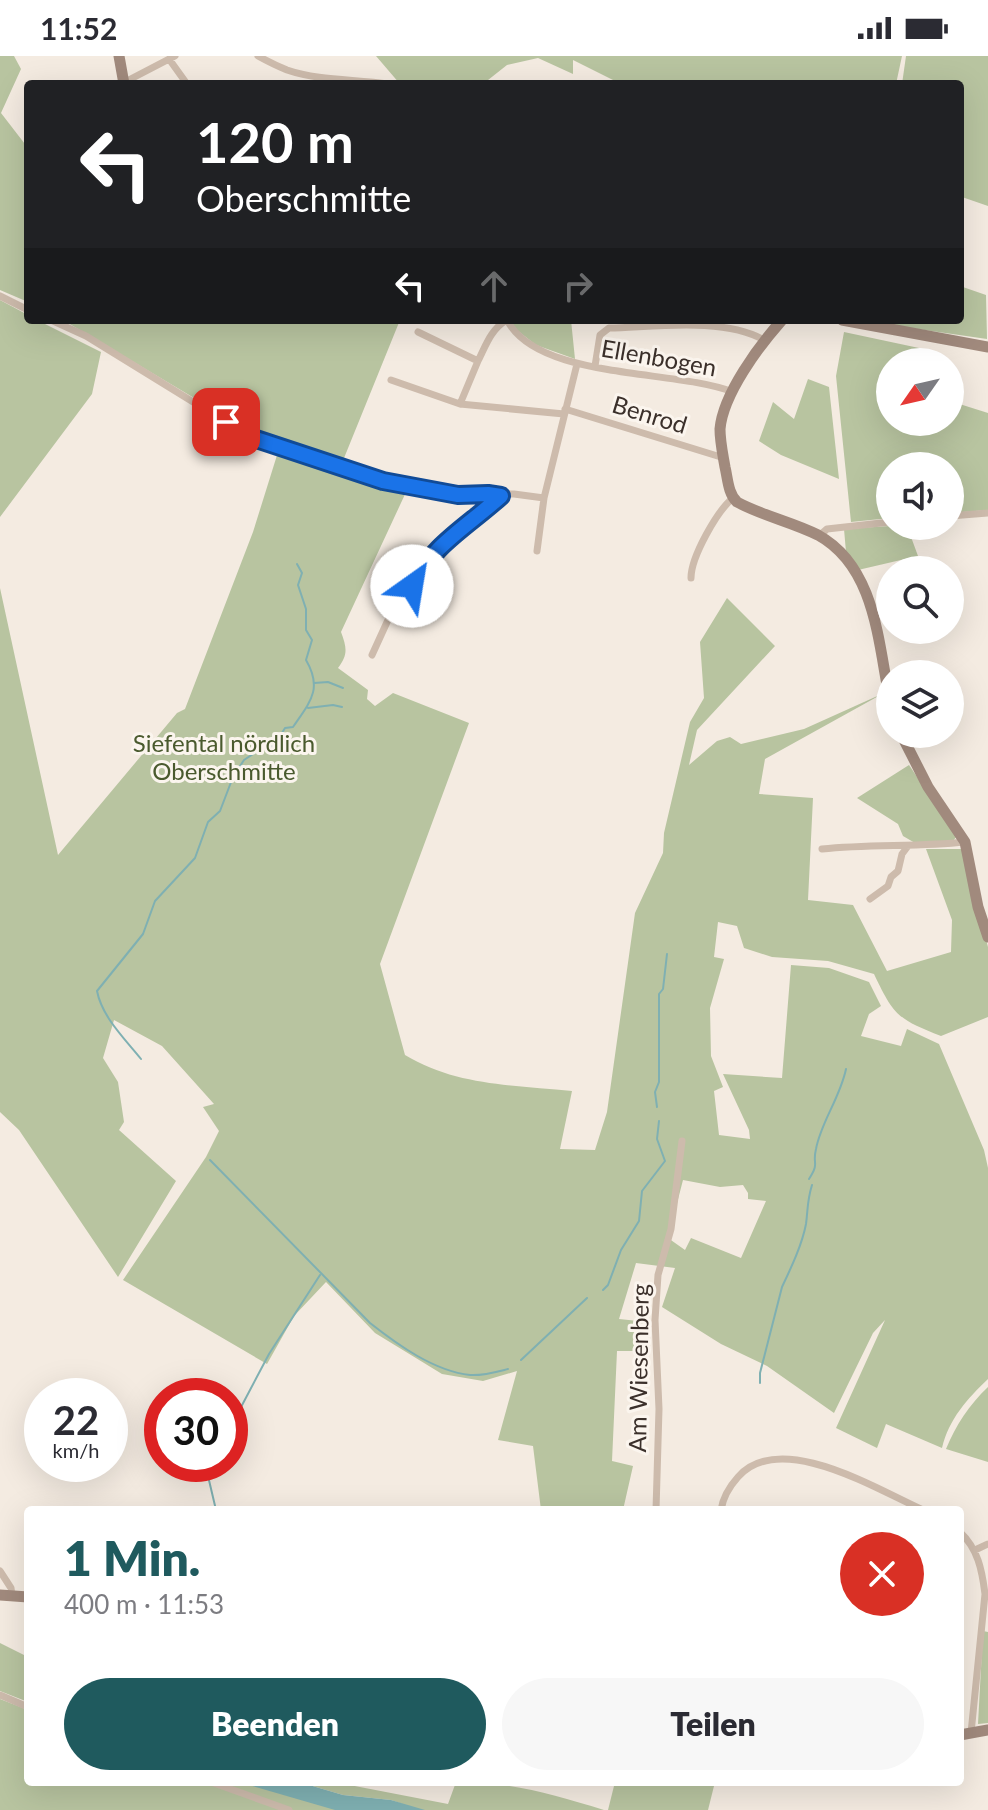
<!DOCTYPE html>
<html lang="de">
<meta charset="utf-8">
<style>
:root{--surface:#fff;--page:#f7f7f7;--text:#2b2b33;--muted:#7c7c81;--accent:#1f5a5e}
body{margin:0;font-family:Lato,sans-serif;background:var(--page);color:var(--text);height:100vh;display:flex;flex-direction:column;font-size:30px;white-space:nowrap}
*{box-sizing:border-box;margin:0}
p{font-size:26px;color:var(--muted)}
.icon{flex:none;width:44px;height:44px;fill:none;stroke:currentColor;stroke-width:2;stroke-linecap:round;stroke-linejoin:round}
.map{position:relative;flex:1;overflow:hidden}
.panel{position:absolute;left:24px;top:1450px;width:940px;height:280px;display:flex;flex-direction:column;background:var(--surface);border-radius:8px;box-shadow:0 8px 32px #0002}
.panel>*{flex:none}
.top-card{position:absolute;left:24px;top:24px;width:940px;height:244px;border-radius:8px;box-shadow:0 8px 32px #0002;background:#202124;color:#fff;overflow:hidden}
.needle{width:52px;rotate:236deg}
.fabs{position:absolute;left:876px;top:292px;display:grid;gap:16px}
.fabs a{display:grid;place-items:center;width:88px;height:88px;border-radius:50%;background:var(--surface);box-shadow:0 8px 32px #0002;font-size:40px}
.speed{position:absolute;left:24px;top:1322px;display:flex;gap:16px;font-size:40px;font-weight:700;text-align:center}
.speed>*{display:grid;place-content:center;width:104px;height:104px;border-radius:50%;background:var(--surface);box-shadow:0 8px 32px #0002;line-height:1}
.speed small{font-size:20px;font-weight:400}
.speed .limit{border:12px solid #d22;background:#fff;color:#111}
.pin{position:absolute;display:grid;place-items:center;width:68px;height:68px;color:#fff;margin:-34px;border-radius:16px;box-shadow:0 4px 12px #0006}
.me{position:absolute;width:88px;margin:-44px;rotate:32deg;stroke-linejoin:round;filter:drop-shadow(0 0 6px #0008)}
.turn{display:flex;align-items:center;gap:28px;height:168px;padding:0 40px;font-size:36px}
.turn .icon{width:104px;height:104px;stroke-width:2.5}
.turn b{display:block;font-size:56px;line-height:68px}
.lanes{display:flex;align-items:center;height:76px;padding:0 40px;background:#0003;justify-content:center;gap:40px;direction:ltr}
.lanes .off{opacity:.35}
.round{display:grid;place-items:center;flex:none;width:84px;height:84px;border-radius:42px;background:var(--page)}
.overview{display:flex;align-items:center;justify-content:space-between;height:136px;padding:0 40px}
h1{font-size:48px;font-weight:800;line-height:60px;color:var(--accent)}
.button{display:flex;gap:16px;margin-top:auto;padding:16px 40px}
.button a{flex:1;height:92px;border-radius:48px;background:var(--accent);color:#fff;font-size:32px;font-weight:800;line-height:92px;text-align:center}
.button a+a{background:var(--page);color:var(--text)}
.status{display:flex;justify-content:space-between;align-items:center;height:56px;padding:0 40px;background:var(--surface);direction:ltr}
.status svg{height:22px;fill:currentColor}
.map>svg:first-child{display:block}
.green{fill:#b8c4a0;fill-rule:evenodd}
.water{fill:#7fb0b2}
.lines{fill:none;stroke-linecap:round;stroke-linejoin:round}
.stream{stroke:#7fb0b2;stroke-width:2}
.street{stroke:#cdbbac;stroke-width:7}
.secondary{stroke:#a18a7d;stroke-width:11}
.route-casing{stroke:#114b97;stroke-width:20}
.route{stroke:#1a73e8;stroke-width:14}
.labels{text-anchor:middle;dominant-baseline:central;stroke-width:6;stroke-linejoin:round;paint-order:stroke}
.street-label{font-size:24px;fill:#3b302b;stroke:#fbf5ee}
.park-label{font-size:24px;fill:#4a5a2e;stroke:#fbf5ee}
</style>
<div class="status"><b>11:52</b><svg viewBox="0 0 49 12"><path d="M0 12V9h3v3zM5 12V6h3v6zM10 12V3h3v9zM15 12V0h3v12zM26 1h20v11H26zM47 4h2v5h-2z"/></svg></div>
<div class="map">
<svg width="988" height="1754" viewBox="0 0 988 1754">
<rect width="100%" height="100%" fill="#f4ebe1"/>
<path class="green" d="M 0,0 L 14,0 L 21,13 L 1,57 L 28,92 L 28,246 L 0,234 Z
M 376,0 L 902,0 L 896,28 L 621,28 L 573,4 L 573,18 L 538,2 L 507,9 L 483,28 L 400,28 Z
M 906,0 L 988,0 L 988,150 L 962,141 L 960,145 L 960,28 L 902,28 Z
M 960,230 L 986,239 L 987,283 L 897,270 L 873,264 L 960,264 Z
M 0,244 L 28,259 L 28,264 L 37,264 L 101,296 L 92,338 L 0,461 Z
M 63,264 L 400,264 L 342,407 L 253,377 Z
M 512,264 L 571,264 L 575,303 L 536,289 L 513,271 Z
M 844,276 L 919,292 L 927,306 L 890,306 L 890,366 L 950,366 L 950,345 L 988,357 L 988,454 L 950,457 L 950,410 L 890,410 L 890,462 L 851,466 L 836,320 Z
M 808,323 L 829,331 L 839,423 L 781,399 L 759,385 L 773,346 L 794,363 Z
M 278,396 L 407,434 L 341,576 C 347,592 348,599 338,612 L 368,634 L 367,643 L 375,650 L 393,637 L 469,667 L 380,908 L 405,999 C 456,1030 514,1029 572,1035 L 560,1093 L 595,1094 L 607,1056 L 635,857 L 663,797 L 664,777 L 690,666 L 704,642 L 700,586 L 727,542 L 775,590 L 697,674 L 689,709 L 717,685 L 730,681 L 741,688 L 804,673 L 884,637 L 765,703 L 759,738 L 813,742 L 808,844 L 853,849 L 887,915 L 951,896 L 952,864 L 926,793 L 962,793 L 988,891 L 988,961 L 941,980 C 898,963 894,960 874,918 L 828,905 L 772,901 L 744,892 L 737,870 L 718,866 L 714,901 L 724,903 L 710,952 L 711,1000 L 723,1031 L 714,1035 L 719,1079 L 750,1083 L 749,1074 L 723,1018 L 782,1022 L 791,909 L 829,912 L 869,926 L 881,950 L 869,958 L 861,980 L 901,990 L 907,973 L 939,988 L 984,1094 L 988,1112 L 988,1323 C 967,1343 949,1363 942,1392 L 886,1368 L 877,1392 L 836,1372 L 885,1264 L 873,1277 L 834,1357 L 767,1310 L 721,1288 L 662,1251 L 675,1212 L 636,1207 L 619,1263 L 648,1266 L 650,1295 L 617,1295 L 612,1405 L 633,1410 L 623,1454 L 541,1454 L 533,1390 L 498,1384 L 517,1315 L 483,1325 L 442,1318 L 375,1277 L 326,1226 L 294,1260 L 267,1308 L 123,1224 L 206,1101 L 219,1075 L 203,1051 L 214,1048 L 162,990 L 114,964 L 103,1002 L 118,1026 L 124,1066 L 119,1074 L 176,1125 L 118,1221 L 19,1074 L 0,1056 L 0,532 L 58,799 L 177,657 L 185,653 L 253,476 ZM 683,1124 L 720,1131 L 743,1129 L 748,1137 L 748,1143 L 766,1145 L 741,1202 L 691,1182 L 685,1194 L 668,1182 Z
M 890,470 L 907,470 L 918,500 L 858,514 L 846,496 L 844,473 Z
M 909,709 L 957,780 L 953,785 L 915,787 L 903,780 L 898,768 L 857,742 Z
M 988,1331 L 988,1406 L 946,1393 C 956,1369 969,1349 988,1331 Z
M 983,1575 L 988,1576 L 988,1667 L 978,1668 Z
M 0,1587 L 28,1601 L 28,1646 L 0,1635 Z
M 0,1643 L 28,1654 L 28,1726 L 254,1726 L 348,1754 L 0,1754 Z
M 299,1726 L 334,1726 L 448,1748 L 456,1726 C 512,1726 552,1738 604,1754 L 420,1754 L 391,1744 L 343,1739 Z
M 615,1726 L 715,1726 L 708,1754 L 608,1754 Z"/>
<path class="water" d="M 239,1726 L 299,1726 L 343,1739 L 391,1744 L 425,1754 L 335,1754 Z"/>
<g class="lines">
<path class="stream" d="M 314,627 L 328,626 L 343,632
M 308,652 L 333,649 L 342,651
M 141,1003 C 125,983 102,961 97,935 L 143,878 L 155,845 L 195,802 L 208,766 L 220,755 L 233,721 L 244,704 L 262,692 L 274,690 L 285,672 L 293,671 C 310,646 323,633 306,604 L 312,584 L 306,574 L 306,553 L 298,529 L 302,517 L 297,508
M 657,1051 L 655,1036 L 659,1026 L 659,938 L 663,933 L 667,898
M 210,1104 L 370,1267 C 398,1289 434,1315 470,1319 C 482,1320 496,1316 508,1313
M 809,1123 C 820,1106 812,1109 816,1093 C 821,1066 840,1042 846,1013
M 603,1234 L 608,1229 L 621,1194 L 639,1165 L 642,1135 L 665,1105 L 657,1083 L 659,1065
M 521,1304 L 587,1242
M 760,1327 L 760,1317 L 782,1231 C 791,1212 802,1189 806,1168 C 808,1153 807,1145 812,1129
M 230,1372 L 269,1298 L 320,1219
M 213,1408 L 208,1420 L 216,1454"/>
<path class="street" d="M 258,0 C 267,5 277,10 287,14 C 319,25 355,23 388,28
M 169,3 L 187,28
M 123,27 L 175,0
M 0,240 L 28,254
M 51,264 L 86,280 L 250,381 L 383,425 L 414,431 L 458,439 L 514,438 L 544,442
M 507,264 C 538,324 674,313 733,336
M 418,276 L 478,305 L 460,348
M 478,305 C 486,289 491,273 507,264
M 595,310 L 600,279 L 609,272 C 655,271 723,261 764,284
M 391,324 L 460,348 L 564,358
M 565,353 L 724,402
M 950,460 L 988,457
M 819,480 L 827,473 L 890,466
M 537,495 L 544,442 L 577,308
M 691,522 C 691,501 717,455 733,442
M 372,599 L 403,531 L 412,530 C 432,489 468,470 501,440
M 822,793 C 870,788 917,791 965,786
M 870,843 L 888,830 L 891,821 L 898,815 L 902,798 L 908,790
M 656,1454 L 659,1353 L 655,1264 L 658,1219 L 671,1173 L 682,1085
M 721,1454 C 723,1441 729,1431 738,1421 C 780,1373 878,1434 923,1454
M 960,1476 C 978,1493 982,1514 985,1538 L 971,1677
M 975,1494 L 988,1488
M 0,1515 L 11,1532 L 12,1540
M 0,1639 L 28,1651
M 211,1726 L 289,1754"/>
<path class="secondary" d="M 119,0 L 124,28
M 782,264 C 759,290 723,338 720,373 C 720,386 723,399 725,411 C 728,424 728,437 737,446 C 763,460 792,466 818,479 C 876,511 878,587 890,645
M 842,264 L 988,291
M 901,678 L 928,731 L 965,786 L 978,851 L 988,881
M 0,1539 L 28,1541
M 960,1679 L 988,1674"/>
</g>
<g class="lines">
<g class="route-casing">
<path id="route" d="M 226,366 L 250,381 L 383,425 L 458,439 L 488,438 L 501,440 C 468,470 432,489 412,530"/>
</g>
<use href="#route" class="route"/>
</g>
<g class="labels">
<g class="street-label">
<text transform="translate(659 301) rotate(10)">Ellenbogen</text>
<text transform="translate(650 358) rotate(17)">Benrod</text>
<text transform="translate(638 1312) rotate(-89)">Am Wiesenberg</text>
</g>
<g class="park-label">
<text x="224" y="686">Siefental nördlich<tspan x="224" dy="28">Oberschmitte</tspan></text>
</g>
</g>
</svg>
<div class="fabs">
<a><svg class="needle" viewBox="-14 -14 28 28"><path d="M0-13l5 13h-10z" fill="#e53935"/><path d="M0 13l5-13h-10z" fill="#7c7c81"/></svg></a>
<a><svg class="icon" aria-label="sound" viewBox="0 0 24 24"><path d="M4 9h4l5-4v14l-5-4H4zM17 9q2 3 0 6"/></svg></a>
<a><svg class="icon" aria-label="search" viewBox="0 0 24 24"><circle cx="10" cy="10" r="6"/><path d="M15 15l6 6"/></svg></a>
<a><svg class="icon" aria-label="layers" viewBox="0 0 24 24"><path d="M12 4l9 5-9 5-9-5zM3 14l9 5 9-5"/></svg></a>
</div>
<div class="speed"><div>22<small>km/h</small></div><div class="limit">30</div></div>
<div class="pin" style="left:226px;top:366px;background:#d93025"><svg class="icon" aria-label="arrive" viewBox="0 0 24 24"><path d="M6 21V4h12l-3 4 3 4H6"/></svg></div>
<svg class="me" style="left:412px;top:530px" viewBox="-20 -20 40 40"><circle r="19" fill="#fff"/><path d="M0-13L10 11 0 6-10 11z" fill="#1a73e8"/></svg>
<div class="top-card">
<div class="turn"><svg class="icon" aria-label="left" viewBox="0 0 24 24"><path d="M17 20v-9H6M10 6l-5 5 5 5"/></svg><div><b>120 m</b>Oberschmitte</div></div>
<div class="lanes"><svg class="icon" aria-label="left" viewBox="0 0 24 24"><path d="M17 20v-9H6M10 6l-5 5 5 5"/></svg><svg class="icon off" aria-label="ahead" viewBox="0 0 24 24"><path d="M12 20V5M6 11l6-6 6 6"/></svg><svg class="icon off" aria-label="right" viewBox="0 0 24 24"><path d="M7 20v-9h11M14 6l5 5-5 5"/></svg></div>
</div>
<section class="panel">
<div class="overview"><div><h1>1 Min.</h1><p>400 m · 11:53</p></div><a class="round" style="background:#d93025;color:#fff"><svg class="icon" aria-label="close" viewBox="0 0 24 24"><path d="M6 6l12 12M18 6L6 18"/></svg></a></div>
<div class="button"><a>Beenden</a><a>Teilen</a></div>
</section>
</div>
